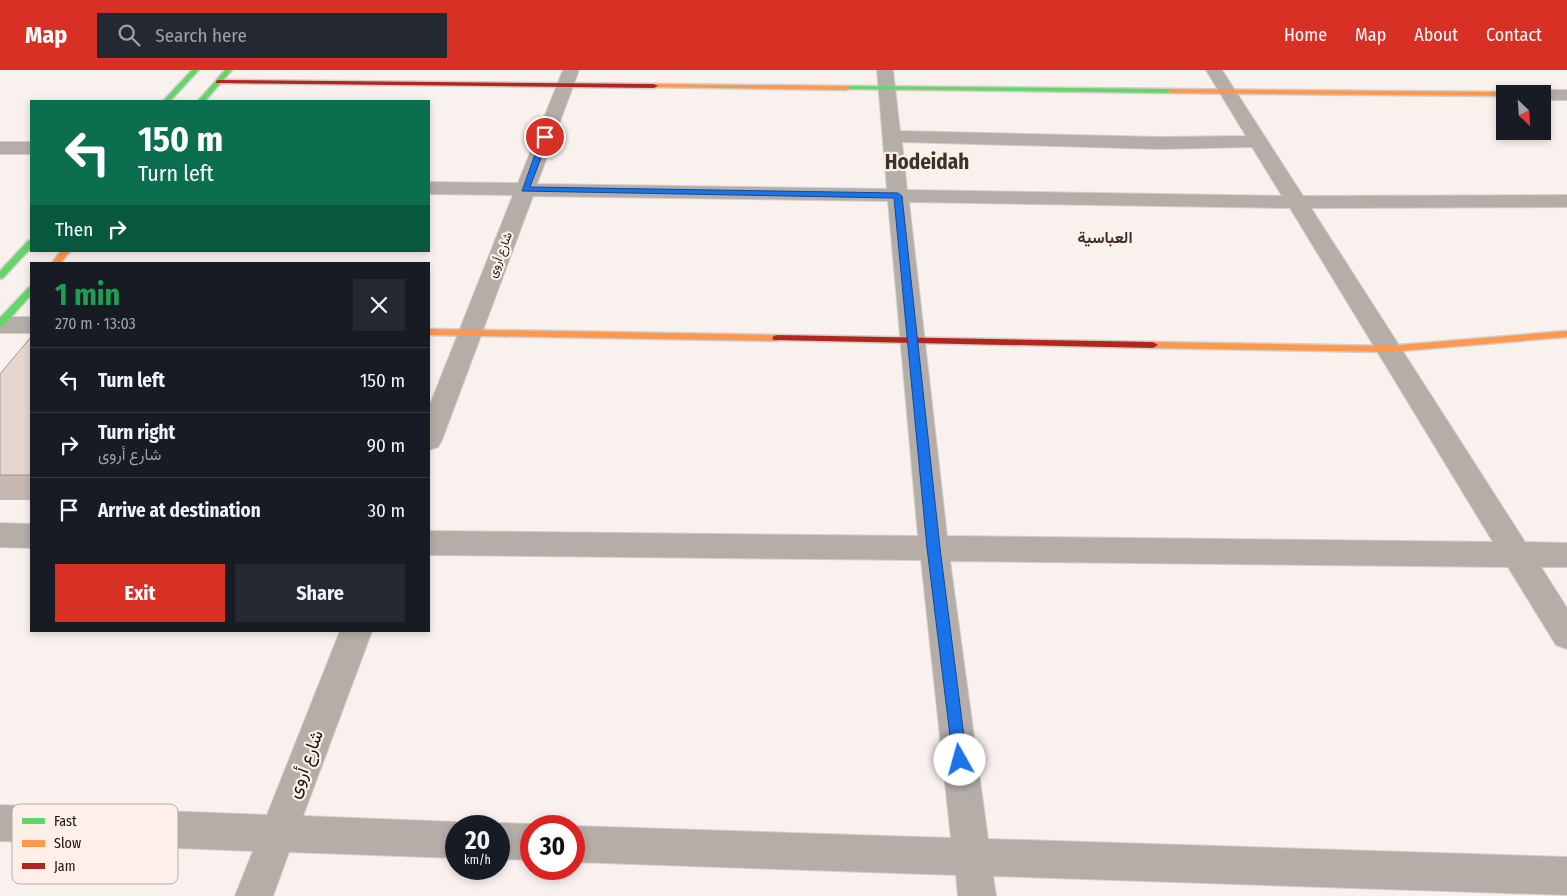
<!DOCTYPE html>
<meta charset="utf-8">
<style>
:root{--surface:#171b24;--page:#242831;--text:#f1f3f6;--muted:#9ea1a6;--line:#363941;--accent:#d93025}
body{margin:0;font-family:"Fira Sans Condensed",Vazirmatn,sans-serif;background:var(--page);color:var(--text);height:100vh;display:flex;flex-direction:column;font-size:19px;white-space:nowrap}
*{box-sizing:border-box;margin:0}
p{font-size:16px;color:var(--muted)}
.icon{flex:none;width:28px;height:28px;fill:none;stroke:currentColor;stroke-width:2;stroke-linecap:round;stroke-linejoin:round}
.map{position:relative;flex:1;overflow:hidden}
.sheet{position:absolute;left:30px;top:192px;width:400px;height:370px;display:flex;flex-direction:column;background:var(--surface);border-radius:0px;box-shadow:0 2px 8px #0003}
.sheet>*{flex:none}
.guide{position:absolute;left:30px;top:30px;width:400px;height:152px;border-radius:0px;box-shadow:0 2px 8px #0003;background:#0b6e4f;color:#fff;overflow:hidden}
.needle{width:32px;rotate:155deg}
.fabs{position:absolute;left:1496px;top:15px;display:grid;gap:10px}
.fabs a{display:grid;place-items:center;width:55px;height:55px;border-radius:0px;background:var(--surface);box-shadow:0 2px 8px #0003;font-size:25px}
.speed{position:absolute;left:445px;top:745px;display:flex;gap:10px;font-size:25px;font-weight:700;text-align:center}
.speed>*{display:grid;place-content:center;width:65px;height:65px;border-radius:50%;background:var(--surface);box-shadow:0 2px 8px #0003;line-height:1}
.speed small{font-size:12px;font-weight:400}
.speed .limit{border:8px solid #d22;background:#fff;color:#111}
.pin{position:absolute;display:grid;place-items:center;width:42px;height:42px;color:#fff;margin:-21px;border:2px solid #fff;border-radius:50%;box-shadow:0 1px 5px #0007}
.me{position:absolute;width:55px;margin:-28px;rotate:353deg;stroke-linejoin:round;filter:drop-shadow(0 0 4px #0008)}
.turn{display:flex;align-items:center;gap:18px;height:105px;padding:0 25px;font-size:22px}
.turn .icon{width:65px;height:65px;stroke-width:2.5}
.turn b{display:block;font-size:35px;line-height:42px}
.then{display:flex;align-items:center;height:48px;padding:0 25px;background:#0003;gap:10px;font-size:19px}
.round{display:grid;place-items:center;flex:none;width:52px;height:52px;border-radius:0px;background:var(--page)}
.headline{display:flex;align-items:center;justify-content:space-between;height:85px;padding:0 25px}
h1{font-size:30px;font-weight:700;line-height:38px;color:#1e9e55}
.action{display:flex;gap:10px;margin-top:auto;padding:10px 25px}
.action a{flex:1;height:58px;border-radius:0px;background:var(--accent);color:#fff;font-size:20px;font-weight:700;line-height:58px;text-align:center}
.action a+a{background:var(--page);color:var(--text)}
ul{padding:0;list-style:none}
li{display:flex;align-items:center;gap:15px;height:65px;padding:0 25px;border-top:1px solid var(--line)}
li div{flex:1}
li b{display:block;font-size:19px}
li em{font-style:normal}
header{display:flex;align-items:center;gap:30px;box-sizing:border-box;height:70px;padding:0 25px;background:var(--accent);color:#fff}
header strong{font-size:24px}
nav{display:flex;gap:28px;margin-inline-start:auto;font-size:18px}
.search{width:350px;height:45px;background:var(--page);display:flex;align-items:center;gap:12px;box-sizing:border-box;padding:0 18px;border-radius:0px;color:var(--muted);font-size:19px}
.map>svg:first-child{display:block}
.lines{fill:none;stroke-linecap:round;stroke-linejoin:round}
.street-casing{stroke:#d4cecb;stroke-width:2}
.fast-casing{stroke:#d4cecb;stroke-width:3}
.slow-casing{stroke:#d4cecb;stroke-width:3}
.jam-casing{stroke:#d4cecb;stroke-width:3}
.street{fill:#b5ada8;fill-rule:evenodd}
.fast{fill:#63d668;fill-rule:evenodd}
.slow{fill:#ff974d;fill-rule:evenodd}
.jam{fill:#b3261e;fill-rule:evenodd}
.wall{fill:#c5b8b2}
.building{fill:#e5d6cf;stroke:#a09691}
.route{fill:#1a73e8;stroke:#114b97}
.labels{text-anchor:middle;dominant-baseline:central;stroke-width:4.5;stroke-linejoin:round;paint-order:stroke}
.far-street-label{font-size:12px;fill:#17110e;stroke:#fef0e9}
.far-district-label{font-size:16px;font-weight:bold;fill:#3e312a;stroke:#fef0e9}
.near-street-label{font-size:18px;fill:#17110e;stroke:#fef0e9}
.far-town-label{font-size:21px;font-weight:bold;fill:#3e312a;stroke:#fef0e9}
.key{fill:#fef0e9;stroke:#b9ada7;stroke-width:1}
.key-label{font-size:14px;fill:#17110e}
</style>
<header>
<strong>Map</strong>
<div class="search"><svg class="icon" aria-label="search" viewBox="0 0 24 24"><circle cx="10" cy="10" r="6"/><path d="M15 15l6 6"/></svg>Search here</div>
<nav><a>Home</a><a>Map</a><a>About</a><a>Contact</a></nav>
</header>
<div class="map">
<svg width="1567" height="826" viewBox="0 0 1567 826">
<rect width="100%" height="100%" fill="#f9f1ee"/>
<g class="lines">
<g class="street-casing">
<path id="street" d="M 563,0 L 579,0 L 537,114 L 887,119 L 877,0 L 893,0 L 900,61 L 1160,67 L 1246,66 L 1206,0 L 1222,0 L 1303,126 L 1567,125 L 1567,137 L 1311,138 L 1525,472 L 1567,473 L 1567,497 L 1541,497 L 1567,538 L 1567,579 L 1556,575 L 1508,497 L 950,491 L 988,769 L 1567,787 L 1567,825 L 993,806 L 996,826 L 958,826 L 956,805 L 574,792 L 574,756 L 951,768 L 921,490 L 429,485 L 429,461 L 918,466 L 888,131 L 533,126 L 442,370 L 438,377 L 429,380 L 429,337 L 513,125 L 429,124 L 429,112 L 518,113 ZM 902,72 L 1160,79 L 1252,77 L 1282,126 L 907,120 ZM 909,132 L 1290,138 L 1493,472 L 947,466 Z
M 1542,20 L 1567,20 L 1567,30 L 1542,30 L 1542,24 L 1534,24 Z
M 0,72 L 31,72 L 31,84 L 0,84 Z
M 0,247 L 31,247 L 31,263 L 0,263 Z
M 0,453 L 31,454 L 31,478 L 0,477 Z
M 340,561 L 372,561 L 303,746 L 456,752 L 467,756 L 456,756 L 456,788 L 289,782 L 273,826 L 235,826 L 253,781 L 0,771 L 0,735 L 267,745 Z
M 499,753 L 531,754 L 537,756 L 531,756 L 531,790 L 499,789 L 499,756 L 490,756 Z"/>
</g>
<g class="fast-casing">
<path id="fast" d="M 192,0 L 199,0 L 170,31 L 163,31 Z
M 225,0 L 232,0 L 205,31 L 198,31 Z
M 847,16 L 1171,19 L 1175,21 L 1171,23 L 845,19 L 843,18 Z
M 31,170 L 31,178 L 3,208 L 0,209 L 0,201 L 28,171 Z
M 31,217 L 31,225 L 3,256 L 0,257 L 0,248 L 28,218 Z"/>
</g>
<g class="slow-casing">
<path id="slow" d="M 654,14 L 847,16 L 851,18 L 847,20 L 652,17 L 650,16 Z
M 1168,19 L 1505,22 L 1508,24 L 1505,24 L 1505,26 L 1171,23 L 1167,21 Z
M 61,181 L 70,181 L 60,194 L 51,194 Z
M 429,259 L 777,265 L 782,268 L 777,271 L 429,265 Z
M 1567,261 L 1567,267 L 1388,282 L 1153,278 L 1148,275 L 1153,272 L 1388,276 Z"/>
</g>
<g class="jam-casing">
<path id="jam" d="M 218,10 L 654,14 L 658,16 L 654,18 L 216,13 L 216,11 Z
M 777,265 L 1153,272 L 1158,275 L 1153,278 L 774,270 L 772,268 L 774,266 Z"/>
</g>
<use href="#street" class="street"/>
<use href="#fast" class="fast"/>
<use href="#slow" class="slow"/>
<use href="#jam" class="jam"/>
</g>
<path class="wall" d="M 31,267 L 31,430 L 0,430 L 0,304 Z"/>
<path class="building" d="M 31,267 L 31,405 L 0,405 L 0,304 Z"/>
<path class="route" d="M 545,65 L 549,67 L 530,117 L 898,123 L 902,126 L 940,478 L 967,690 L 965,695 L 960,697 L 955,695 L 953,690 L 927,478 L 894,128 L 522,121 L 541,67 Z"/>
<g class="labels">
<g class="far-street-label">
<text transform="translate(500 185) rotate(-69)">شارع أروى</text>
</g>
<g class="far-district-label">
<text x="1105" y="167">العباسية</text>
</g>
<g class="near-street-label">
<text transform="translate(305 694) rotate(-69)">شارع أروى</text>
</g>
<g class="far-town-label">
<text x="927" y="92">Hodeidah</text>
</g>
</g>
<rect x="12" y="734" width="166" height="80" rx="8" class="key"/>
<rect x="22" y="748" width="23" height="6" fill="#63d668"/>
<rect x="22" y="770" width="23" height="7" fill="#ff974d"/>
<rect x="22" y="793" width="23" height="6" fill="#b3261e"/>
<g class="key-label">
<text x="54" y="756">Fast</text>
<text x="54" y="778">Slow</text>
<text x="54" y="801">Jam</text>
</g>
</svg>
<div class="fabs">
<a><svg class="needle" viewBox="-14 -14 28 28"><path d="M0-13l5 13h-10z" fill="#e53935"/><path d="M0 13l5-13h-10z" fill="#9ea1a6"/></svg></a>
</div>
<div class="speed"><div>20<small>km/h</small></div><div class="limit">30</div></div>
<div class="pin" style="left:545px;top:67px;background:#d93025"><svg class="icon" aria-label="arrive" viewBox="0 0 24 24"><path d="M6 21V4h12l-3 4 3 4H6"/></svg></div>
<svg class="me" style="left:960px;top:690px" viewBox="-20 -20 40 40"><circle r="19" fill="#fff"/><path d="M0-13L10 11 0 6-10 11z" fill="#1a73e8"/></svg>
<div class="guide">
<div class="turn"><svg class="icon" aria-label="left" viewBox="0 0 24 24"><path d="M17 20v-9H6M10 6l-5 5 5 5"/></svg><div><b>150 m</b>Turn left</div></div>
<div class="then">Then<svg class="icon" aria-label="right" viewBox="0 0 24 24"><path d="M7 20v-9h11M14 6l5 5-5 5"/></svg></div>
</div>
<section class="sheet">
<div class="headline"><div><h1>1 min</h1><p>270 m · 13:03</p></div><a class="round"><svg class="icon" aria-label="close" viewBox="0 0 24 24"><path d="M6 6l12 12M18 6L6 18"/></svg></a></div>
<ul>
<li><svg class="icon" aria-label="left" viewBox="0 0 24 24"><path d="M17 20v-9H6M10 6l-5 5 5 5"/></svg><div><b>Turn left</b></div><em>150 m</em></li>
<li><svg class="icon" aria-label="right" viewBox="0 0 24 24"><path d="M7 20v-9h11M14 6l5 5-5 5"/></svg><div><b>Turn right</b><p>شارع أروى</p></div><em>90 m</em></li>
<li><svg class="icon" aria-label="arrive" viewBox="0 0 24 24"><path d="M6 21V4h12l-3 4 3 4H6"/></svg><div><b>Arrive at destination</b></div><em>30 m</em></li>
</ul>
<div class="action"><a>Exit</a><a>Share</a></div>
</section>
</div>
